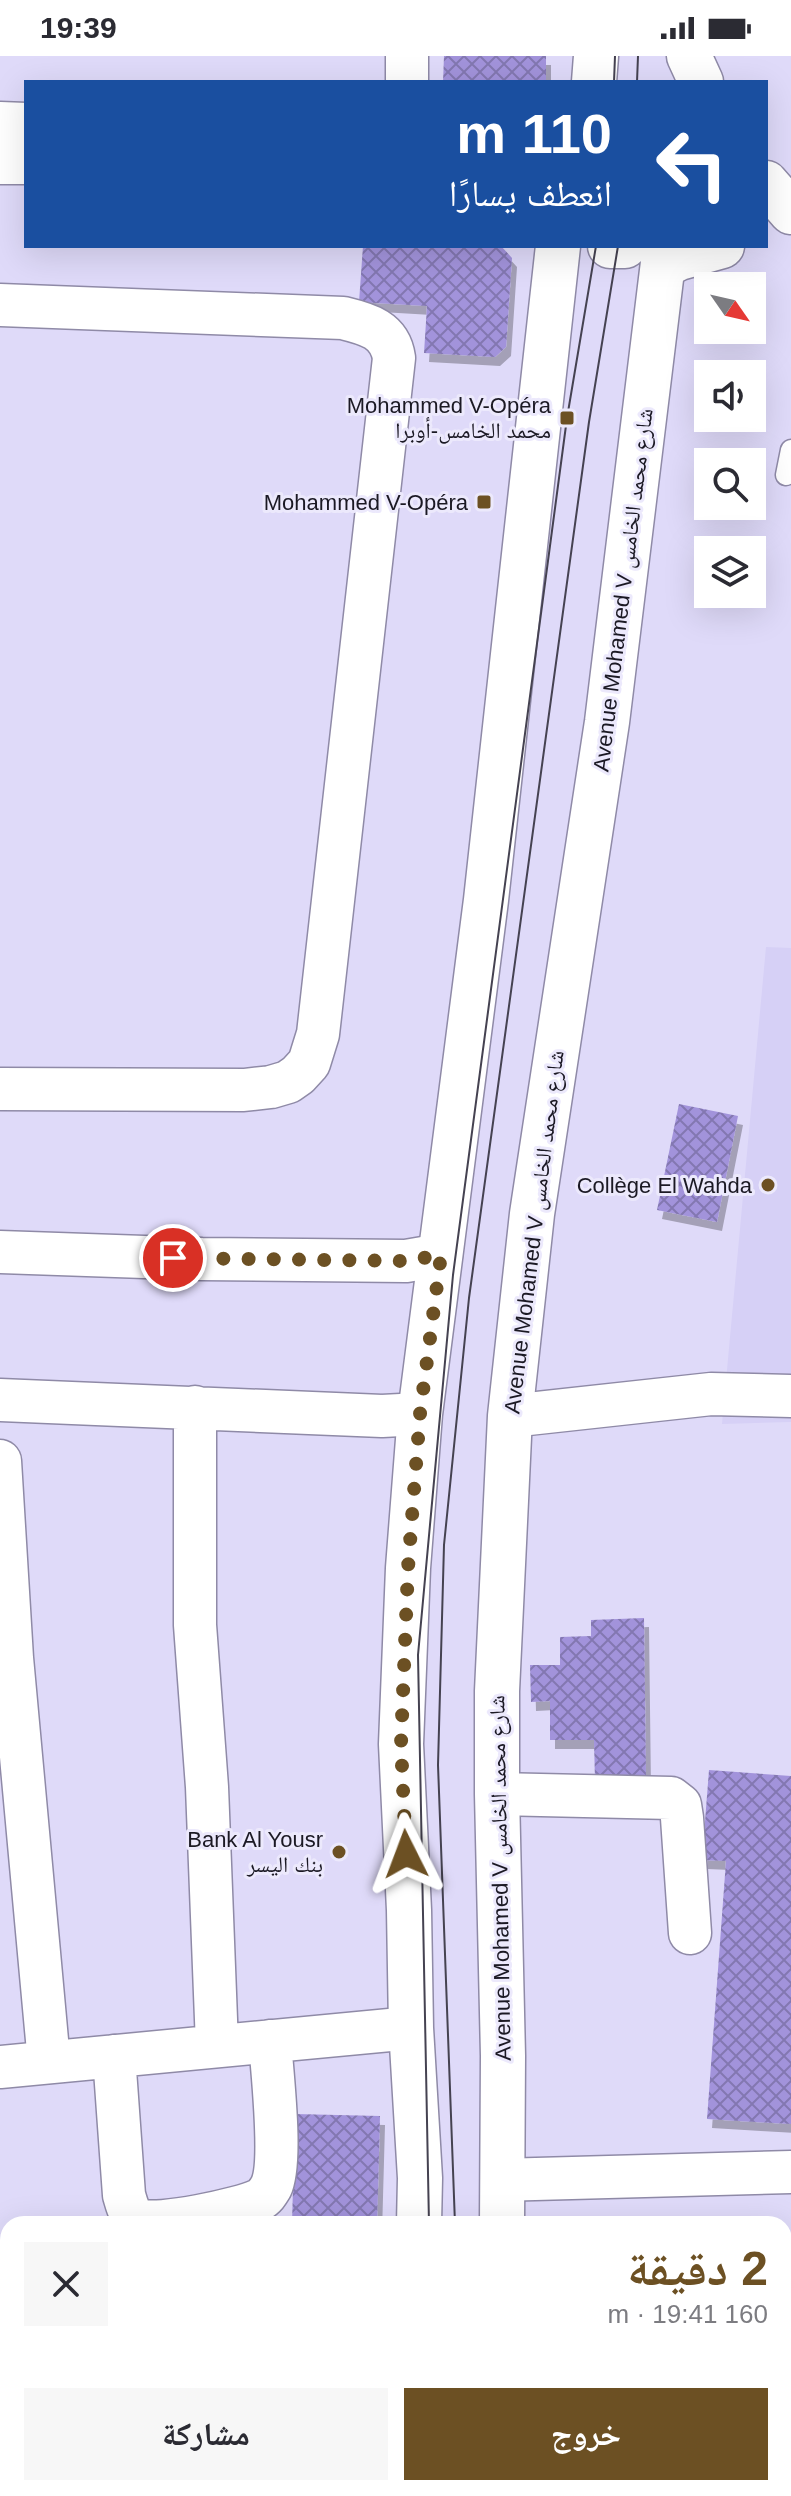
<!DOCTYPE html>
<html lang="ar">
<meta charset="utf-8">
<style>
:root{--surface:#fff;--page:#f7f7f7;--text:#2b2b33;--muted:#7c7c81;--accent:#6c5023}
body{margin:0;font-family:Helvetica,"Noto Naskh Arabic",sans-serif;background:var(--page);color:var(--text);direction:rtl;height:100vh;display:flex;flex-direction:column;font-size:30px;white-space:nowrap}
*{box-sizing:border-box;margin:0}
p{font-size:26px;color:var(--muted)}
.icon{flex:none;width:44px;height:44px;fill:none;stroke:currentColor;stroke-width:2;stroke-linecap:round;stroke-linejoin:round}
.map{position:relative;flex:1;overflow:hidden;direction:ltr}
.panel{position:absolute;left:0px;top:2160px;width:792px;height:280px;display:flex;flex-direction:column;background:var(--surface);border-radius:24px 24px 0 0;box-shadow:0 8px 32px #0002;direction:rtl}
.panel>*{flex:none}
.hud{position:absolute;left:24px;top:24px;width:744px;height:168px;border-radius:0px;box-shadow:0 8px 32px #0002;direction:rtl;background:#1a4fa0;color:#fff;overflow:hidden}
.needle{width:52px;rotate:124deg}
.tools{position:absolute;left:694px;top:216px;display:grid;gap:16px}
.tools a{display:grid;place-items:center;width:72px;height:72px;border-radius:0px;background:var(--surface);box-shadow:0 8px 32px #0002;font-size:40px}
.pin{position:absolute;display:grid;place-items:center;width:68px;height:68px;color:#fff;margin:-34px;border:4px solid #fff;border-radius:50%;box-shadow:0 2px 8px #0007}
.me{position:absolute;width:88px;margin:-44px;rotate:357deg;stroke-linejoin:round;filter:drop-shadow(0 0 6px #0008)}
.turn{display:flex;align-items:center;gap:28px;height:168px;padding:0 24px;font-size:36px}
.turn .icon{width:104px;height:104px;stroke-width:2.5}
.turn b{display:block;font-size:56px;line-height:68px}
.round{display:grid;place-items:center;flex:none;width:84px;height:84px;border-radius:0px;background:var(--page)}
.overview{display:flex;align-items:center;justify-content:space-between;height:136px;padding:0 24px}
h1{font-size:48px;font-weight:800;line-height:60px;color:var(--accent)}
.action{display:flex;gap:16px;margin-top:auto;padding:16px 24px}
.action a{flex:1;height:92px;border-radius:0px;background:var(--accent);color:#fff;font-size:32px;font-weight:800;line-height:92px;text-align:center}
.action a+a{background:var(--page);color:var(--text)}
.status{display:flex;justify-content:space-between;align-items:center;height:56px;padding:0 40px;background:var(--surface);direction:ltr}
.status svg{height:22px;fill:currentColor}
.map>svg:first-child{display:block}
.built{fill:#d6d0f6}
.building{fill:url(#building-cross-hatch);filter:url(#shadow)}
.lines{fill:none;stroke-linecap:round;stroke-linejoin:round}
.lane-casing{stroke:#8f8aa7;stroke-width:23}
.street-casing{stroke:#8f8aa7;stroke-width:45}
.secondary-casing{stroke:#8f8aa7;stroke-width:47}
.primary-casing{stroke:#8f8aa7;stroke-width:47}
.lane{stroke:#fff;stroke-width:20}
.street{stroke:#fff;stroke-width:42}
.secondary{stroke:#fff;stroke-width:44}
.primary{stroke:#fff;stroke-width:44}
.tram{stroke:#454251;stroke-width:2}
.route{stroke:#6c5023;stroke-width:14;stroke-dasharray:0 25.2}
.poi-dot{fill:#6c5023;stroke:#ece9fc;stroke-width:3}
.labels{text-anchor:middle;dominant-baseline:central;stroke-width:6;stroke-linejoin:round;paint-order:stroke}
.poi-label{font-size:22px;fill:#1b1924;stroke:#ece9fc;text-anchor:end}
.street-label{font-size:22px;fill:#1b1924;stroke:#ece9fc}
</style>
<div class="status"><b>19:39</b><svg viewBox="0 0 49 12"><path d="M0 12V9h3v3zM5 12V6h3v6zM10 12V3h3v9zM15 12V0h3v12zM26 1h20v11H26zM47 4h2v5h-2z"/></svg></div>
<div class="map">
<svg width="791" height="2440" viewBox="0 0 791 2440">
<defs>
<pattern id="building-cross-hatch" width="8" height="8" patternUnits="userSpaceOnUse" patternTransform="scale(2)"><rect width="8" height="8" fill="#a293db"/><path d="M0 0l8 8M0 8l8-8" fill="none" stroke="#8377b1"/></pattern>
<filter id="shadow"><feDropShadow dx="5" dy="9" stdDeviation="0" flood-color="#0004"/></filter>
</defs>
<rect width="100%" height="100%" fill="#dfdaf9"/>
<path class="built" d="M 766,891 L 791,892 L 791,1366 L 722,1368 Z"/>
<path class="building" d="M 444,0 L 546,0 L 546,26 L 443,26 Z
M 363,190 L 501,190 L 512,202 L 506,291 L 495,301 L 424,297 L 427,250 L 359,246 Z
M 679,1048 L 738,1060 L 717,1166 L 657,1154 Z
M 644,1562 L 646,1724 L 595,1725 L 594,1684 L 550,1684 L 550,1645 L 531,1646 L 530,1609 L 560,1609 L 560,1581 L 591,1580 L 591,1564 Z
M 709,1714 L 791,1720 L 791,2068 L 707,2063 L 726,1805 L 702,1804 Z
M 295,2058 L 380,2060 L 377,2168 L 292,2168 Z
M 784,2222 L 791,2222 L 791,2308 L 784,2308 Z
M 543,2432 L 619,2432 L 619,2440 L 542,2440 Z"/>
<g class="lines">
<g class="lane-casing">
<path id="lane" d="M 786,419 L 791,394"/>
</g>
<g class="street-casing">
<path id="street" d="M 407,26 L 407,0
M 0,249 L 343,262 C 368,268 390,274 394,302 L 318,978 L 309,1007 L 298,1019 L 288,1026 L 271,1031 L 244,1034 L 0,1033
M 0,1196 L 202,1203 L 406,1205 L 441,1199
M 0,1344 L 382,1360 L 420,1358
M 195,1351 L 195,1569 L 207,1731 L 217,1989
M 510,1360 L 711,1338 L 791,1340
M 0,1405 L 12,1602 L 49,2006
M 497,1738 L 671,1742 L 680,1749 L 682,1762 L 690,1877
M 114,2000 L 124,2139 C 127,2149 129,2160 139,2164 C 157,2171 241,2153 259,2144 C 265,2141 268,2136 271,2131 C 283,2106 272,2017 270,1985
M 0,2011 L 411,1972
M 502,2124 L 791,2116
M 0,2349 L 8,2348
M 784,2422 L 791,2422
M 139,2432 L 139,2440"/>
</g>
<g class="secondary-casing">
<path id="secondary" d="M 0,68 L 26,69
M 0,106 L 26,106"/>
</g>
<g class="primary-casing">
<path id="primary" d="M 689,0 L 701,26
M 594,26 L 596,0
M 766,127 L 791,156
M 610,190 L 625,190
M 663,210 L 679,202 L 722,190
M 419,2168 L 420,2122 L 411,1972 L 409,1854 L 401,1688 L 408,1512 L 420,1358 L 486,844 L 558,190
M 502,2168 L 503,2000 L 497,1738 L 497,1635 L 510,1360 L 532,1158 L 607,666 L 665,190
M 419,2432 L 420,2440
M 506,2432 L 507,2440"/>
</g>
<use href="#lane" class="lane"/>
<use href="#street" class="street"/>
<use href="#secondary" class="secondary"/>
<use href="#primary" class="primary"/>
<path class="tram" d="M 614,26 L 615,0
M 637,26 L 638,0
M 429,2168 L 418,1599 L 453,1219 L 567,362 L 596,190
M 455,2168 L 438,1709 L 444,1489 L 469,1242 L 589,366 L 618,190
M 438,2432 L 438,2440
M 465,2432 L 465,2440"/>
</g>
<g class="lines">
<path class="route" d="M 173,1202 L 406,1205 L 441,1199 L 420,1358 L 408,1512 L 401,1688 L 406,1798"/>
</g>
<g class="poi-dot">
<rect x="559" y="354" width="16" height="16" rx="4"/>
<rect x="476" y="438" width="16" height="16" rx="4"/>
<circle cx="768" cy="1129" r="8"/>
<circle cx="339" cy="1796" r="8"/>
</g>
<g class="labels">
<g class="poi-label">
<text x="551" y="349">Mohammed V-Opéra<tspan x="551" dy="25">محمد الخامس-أوبرا</tspan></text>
<text x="468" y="446">Mohammed V-Opéra</text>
<text x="752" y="1129">Collège El Wahda</text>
<text x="323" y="1783">Bank Al Yousr<tspan x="323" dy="25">بنك اليسر</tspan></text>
</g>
<g class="street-label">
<text transform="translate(623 534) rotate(-83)">Avenue Mohamed V شارع محمد الخامس</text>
<text transform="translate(534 1176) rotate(-83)">Avenue Mohamed V شارع محمد الخامس</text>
<text transform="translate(500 1822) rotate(-91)">Avenue Mohamed V شارع محمد الخامس</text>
</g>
</g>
</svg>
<div class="tools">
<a><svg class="needle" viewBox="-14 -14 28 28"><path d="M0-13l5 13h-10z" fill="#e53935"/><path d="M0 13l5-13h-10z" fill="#7c7c81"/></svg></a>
<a><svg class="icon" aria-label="sound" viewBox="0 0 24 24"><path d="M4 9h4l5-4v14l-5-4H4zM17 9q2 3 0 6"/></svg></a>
<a><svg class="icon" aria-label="search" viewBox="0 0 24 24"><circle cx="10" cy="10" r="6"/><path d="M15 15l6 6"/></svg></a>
<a><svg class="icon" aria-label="layers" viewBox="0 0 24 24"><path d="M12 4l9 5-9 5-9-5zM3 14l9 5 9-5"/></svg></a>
</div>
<div class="pin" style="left:173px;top:1202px;background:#d93025"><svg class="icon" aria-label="arrive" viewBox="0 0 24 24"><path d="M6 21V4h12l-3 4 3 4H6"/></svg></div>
<svg class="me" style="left:406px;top:1798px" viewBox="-20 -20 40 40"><path d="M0-17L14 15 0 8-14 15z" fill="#6c5023" stroke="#fff" stroke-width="4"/></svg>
<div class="hud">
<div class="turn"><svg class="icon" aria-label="left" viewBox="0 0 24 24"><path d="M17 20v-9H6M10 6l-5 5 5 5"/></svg><div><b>110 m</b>انعطف يسارًا</div></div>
</div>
<section class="panel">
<div class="overview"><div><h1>2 دقيقة</h1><p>160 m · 19:41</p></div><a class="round"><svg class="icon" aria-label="close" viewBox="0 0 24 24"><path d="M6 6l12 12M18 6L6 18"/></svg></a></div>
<div class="action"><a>خروج</a><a>مشاركة</a></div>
</section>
</div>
